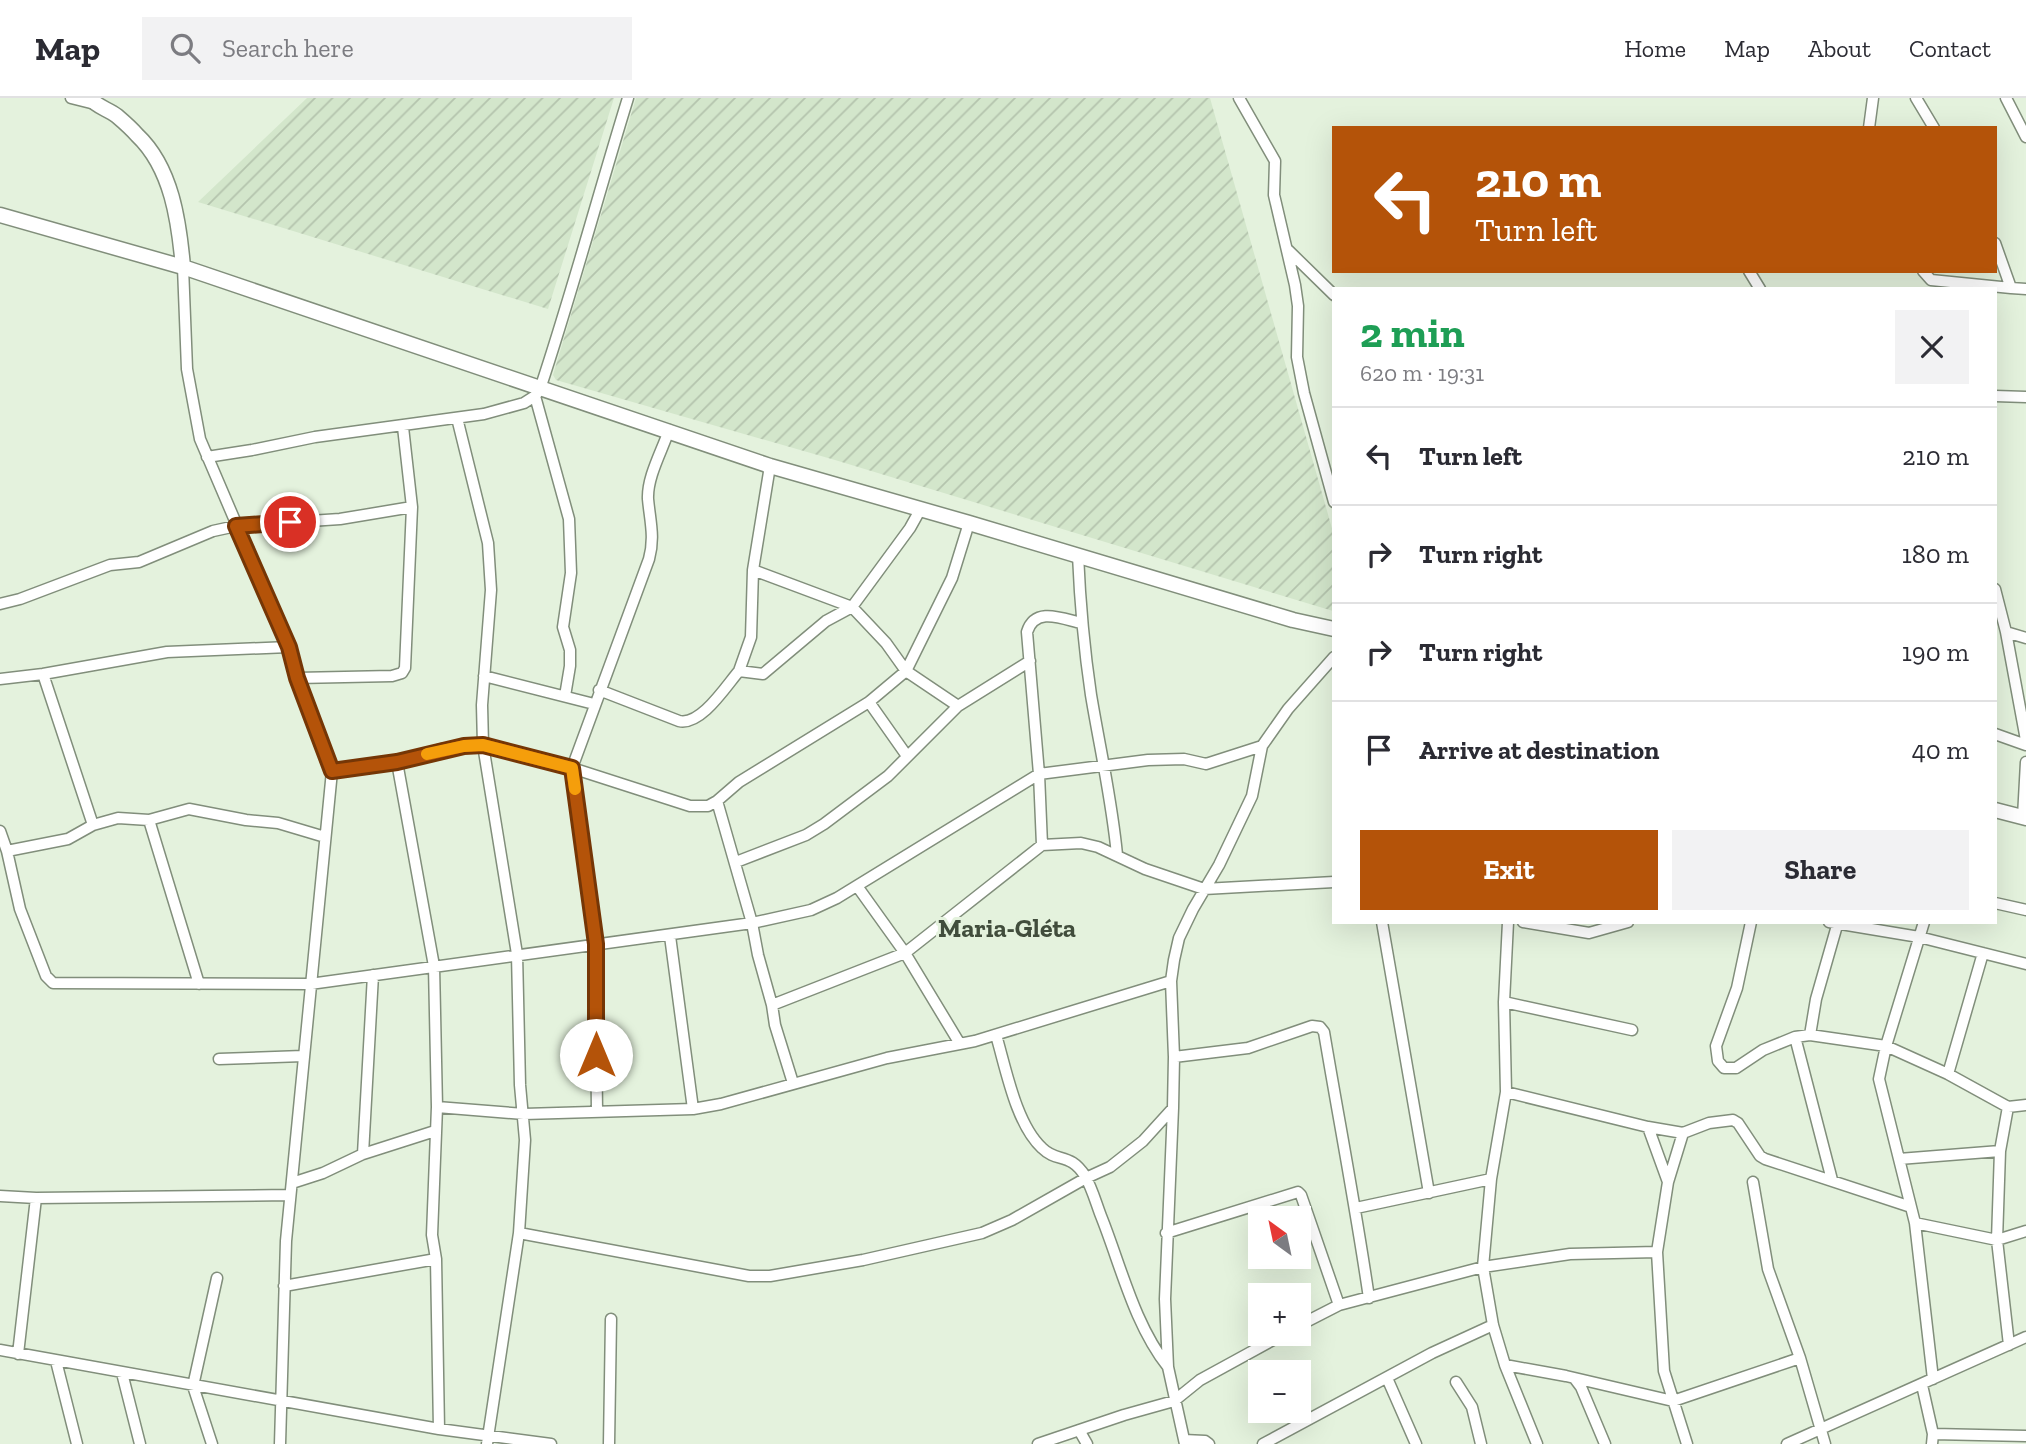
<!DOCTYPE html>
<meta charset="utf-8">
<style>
:root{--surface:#fff;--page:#f2f2f3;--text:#2b2b33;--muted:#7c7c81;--line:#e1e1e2;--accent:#b45309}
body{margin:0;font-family:"Zilla Slab",serif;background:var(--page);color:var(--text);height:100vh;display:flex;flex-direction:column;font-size:26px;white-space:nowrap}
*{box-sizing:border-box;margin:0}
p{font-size:23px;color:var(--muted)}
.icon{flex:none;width:38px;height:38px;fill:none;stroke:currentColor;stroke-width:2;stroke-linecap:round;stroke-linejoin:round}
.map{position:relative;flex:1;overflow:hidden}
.drawer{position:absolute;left:1332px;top:189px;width:665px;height:637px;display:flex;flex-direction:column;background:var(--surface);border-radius:0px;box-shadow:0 7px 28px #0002}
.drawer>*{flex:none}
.guide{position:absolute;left:1332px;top:28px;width:665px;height:147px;border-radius:0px;box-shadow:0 7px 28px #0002;background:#b45309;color:#fff;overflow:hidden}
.needle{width:46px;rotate:327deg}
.fabs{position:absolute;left:1248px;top:1108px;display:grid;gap:14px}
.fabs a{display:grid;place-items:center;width:63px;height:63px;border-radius:0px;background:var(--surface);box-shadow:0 7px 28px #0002;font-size:35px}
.pin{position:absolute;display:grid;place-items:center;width:60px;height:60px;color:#fff;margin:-30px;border:4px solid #fff;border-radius:50%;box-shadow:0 2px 7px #0007}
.me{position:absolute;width:77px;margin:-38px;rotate:0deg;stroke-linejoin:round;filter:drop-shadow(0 0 5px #0008)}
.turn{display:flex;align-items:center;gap:24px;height:147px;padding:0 28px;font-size:32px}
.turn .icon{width:91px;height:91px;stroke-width:2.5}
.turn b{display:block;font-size:49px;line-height:60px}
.round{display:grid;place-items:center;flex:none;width:74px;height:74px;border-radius:0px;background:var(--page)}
.summary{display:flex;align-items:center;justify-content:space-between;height:119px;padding:0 28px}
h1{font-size:42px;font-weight:700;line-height:52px;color:#1e9e55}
.cta{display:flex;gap:14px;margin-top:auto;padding:14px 28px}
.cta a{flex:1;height:80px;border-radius:0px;background:var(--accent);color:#fff;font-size:28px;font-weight:700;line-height:80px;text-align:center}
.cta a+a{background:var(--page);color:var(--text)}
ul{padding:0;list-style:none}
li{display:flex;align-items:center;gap:21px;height:98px;padding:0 28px;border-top:2px solid var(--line)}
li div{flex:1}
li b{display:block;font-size:26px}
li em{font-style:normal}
header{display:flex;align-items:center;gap:42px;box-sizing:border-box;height:98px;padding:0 35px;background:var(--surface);border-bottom:2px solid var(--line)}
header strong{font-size:33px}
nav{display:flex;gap:38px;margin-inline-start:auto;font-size:24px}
.search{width:490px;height:63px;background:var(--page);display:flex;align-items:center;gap:18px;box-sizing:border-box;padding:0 24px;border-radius:0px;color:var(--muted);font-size:26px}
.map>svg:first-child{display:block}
.industrial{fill:url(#industrial-furrows)}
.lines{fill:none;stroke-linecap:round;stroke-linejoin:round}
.minor-casing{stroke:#818e7b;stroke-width:13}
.tertiary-casing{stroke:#818e7b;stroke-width:17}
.minor{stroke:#fff;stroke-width:10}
.tertiary{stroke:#fff;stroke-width:14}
.route-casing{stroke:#753606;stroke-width:18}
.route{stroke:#b45309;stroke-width:12}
.slow{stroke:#f59e0b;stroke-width:12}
.labels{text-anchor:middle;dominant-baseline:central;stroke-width:6;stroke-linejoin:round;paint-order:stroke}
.quarter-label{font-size:26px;font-weight:bold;fill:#414d3c;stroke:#e4f2dd}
</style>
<header>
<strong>Map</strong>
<div class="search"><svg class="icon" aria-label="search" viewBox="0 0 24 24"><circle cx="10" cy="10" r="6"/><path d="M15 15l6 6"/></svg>Search here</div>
<nav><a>Home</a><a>Map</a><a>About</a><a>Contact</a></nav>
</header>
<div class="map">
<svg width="2026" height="1346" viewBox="0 0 2026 1346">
<defs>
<pattern id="industrial-furrows" width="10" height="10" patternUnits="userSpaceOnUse" patternTransform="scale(1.75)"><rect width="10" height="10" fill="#d3e6cb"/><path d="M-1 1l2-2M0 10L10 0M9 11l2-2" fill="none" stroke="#b4c4ad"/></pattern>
</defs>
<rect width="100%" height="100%" fill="#e4f2dd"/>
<path class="industrial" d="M 307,0 L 614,0 L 548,211 L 198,104 Z
M 636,0 L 1210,0 L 1333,434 L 1333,513 L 835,362 L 556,282 L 553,277 Z"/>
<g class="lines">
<g class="minor-casing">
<path id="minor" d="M 71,0 L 95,6
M 1239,0 L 1275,63 L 1274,97 L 1295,187 L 1298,208 L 1297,259 L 1304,295 L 1334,404
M 1916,0 L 1934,30
M 2006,0 L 2026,39
M 1869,30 L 1873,0
M 1995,145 L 2011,190 L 2026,191
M 1288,152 L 1334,197
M 183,169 L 187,271 L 200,341 L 289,549 L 297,580 L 332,673 L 286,1143 L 280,1346
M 1749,173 L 1760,191
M 1923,173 L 1931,182 L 2011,190
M 535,298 L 569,421 L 571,475 L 563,529 L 570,552 L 570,568 L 565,598
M 1995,298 L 2026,299
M 457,320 L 488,445 L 491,492 L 482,607 L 483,647 L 517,856 L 520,987 L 525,1042 L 519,1135 L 487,1346
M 207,359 L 252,352 L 315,339 L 484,316 L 524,305 L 535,298 L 540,291 C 572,195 598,97 628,0
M 1078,457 C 1080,504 1084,550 1091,597 C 1100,651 1112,703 1117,757
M 753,472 L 852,509 L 886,545 L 906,573 L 958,608
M 1995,491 L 2006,534 L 2026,642
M 0,506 L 20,501 L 110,467 L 139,464 L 213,433 L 236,428 L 340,421 L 412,409
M 2006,534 L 2026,540
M 739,573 L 751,539 L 753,472 L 770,368
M 43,576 L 93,727
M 484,578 L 594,606
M 297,580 L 392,578 L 402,575 L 405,570 L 412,409 L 403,329
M 0,581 L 43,576 L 167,554 L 289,549
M 599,592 L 679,623 C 701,628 726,588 739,573 L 763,576 L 826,523 L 852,509 L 910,430 L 920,412
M 869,604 L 907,658
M 1995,636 L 2026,647
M 397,664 L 434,868 L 437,1009 L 432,1137 L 436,1161 L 439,1331
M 332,673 L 397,664 L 442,651 L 483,647 L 572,670 L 690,708 L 708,708 L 717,703 L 739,684 L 869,604 L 906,573 L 952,480 L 969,425
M 717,703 L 752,825 L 758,857 L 772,907 L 775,927 L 793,985
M 2023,719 L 2026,664
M 149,722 L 199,886
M 0,733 L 7,753 L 20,811 L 46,878 L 53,885 L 310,886 L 752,825 L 811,812 L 837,800 L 1039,676 L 1148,662 L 1184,661 L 1206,666 L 1262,648
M 1042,747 L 1039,676 L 1027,534 C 1035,508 1063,521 1081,525
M 7,753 L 68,741 L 93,727 L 118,720 L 149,722 L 189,711 L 246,722 L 278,725 L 325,739
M 736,764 L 806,737 L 824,726 L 888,678 L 958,608 L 1030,563
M 857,788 L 905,855 L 960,946
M 1995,805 L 2026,812
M 1382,824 L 1429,1095
M 1508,824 L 1504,904 L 1506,994 L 1491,1081 L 1483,1169 L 1493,1227 L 1505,1267 L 1537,1346
M 1523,824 L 1589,835 L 1628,824
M 1751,824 L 1737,890 L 1716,948 L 1718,963 L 1724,970 L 1736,970 L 1763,952 L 1795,939 L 1810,937 L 1886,948 L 1948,976 L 2008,1009 L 2026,1007
M 1829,824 L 1919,839 L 2026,866
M 1924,824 L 1886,948 L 1879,981 L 1915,1125 L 1933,1281
M 670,838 L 693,1011
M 1504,904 L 1632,932
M 772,907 L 905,855 L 1042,747 L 1081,745 L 1098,749 L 1145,771 L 1204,791 L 1334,784
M 996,937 C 1006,971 1016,1026 1042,1050 C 1057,1065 1070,1054 1085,1078 C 1092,1090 1096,1105 1101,1118 C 1121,1168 1134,1226 1168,1269
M 1810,937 L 1816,901 L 1838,824
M 1795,939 L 1832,1082
M 1174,959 L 1248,950 L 1312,928 L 1320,929 L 1324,934 C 1339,1023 1356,1111 1369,1200
M 219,961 L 303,958
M 1948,976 L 1983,855
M 1506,994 L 1648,1029 L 1683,1035 L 1709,1025 L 1733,1022 L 1738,1025 L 1760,1058 L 1765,1061 L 1911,1109
M 437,1009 L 524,1016 L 693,1011 L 721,1006 L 887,960 L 975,943 L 1171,883
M 2008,1009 L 2000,1053 L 1997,1142 L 2009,1247
M 597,1013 L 595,846 L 572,670 L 649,461 C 655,439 650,423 648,401 C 647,379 662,353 669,332
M 1648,1029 L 1668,1084
M 1683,1035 L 1668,1084 L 1657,1154 L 1664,1273 L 1687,1346
M 363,1056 L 373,877
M 1899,1061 L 2000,1053
M 1753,1084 L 1768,1171 L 1800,1260 L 1825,1346
M 292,1085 L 323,1075 L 363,1056 L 435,1033
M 0,1098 L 36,1100 L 290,1097
M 1356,1110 L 1491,1081
M 1915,1125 L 1997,1142 L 2026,1133
M 519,1135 L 749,1178 L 770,1178 L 863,1162 L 982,1135 L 1012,1122 L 1086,1080 L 1110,1069 L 1143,1043 L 1173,1010
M 1166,1135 L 1298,1094 L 1301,1097 L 1339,1207
M 284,1188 L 436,1161
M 1298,1228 L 1339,1207 L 1483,1169 L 1570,1156 L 1657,1154
M 0,1252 L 439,1331 L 551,1346
M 18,1256 L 36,1100
M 56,1263 L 77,1346
M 1505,1267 L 1566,1278 L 1673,1303 L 1800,1260
M 122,1275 L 140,1346
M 1387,1280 L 1416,1346
M 1575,1281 L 1581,1289 L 1605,1346
M 1456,1284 L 1472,1309 L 1481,1346
M 1922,1287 L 1933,1336 L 1932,1346
M 1079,1332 L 1087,1346
M 1933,1336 L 2026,1338
M 1184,1342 L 1205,1343 L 1209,1346
M 212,1346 L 193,1288 L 217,1180
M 609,1346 L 611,1221
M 1038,1346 L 1124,1317 L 1174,1303 L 1200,1282 L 1284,1236
M 1185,1346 L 1168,1269 L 1165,1201 L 1173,1010 L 1174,959 L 1171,883 L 1174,862 L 1179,840 L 1193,811 L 1219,767 L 1252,698 L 1262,648 L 1288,611 L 1334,559
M 1263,1346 L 1432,1255 L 1493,1227
M 1787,1346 L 2026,1239"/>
</g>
<g class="tertiary-casing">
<path id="tertiary" d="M 90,0 C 97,9 108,11 117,18 C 124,24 131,30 137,37 C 172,70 179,124 183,169
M 0,117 L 183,169 L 770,368 L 969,425 L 1293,522 L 1334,531
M 1995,712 L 2026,720"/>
</g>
<use href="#minor" class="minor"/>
<use href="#tertiary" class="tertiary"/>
</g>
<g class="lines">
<g class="route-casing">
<path id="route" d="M 290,424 L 236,428 L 289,549 L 297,580 L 332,673 L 397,664 L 464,648 L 483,647 L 572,670 L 596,846 L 596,957"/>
</g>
<use href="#route" class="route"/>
<path class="slow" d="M 427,656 L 464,648 L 483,647 L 572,670 L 575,691"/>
</g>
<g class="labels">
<g class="quarter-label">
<text x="1007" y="830">Maria-Gléta</text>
</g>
</g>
</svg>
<div class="fabs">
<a><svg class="needle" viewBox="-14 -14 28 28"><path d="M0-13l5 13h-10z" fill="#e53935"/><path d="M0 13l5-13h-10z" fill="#7c7c81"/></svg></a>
<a>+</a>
<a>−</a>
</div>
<div class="pin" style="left:290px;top:424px;background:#d93025"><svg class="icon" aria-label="arrive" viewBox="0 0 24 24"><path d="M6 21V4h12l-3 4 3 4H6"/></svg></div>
<svg class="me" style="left:596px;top:957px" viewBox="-20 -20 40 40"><circle r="19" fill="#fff"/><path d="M0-13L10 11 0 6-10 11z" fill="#b45309"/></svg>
<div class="guide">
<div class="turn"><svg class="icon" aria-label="left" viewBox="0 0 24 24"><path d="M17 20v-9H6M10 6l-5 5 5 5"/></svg><div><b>210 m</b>Turn left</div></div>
</div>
<section class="drawer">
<div class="summary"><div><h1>2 min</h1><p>620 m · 19:31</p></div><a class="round"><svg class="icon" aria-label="close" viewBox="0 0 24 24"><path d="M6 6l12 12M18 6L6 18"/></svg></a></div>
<ul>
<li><svg class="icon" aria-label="left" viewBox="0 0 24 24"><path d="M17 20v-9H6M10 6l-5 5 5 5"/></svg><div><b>Turn left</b></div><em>210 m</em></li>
<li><svg class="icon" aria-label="right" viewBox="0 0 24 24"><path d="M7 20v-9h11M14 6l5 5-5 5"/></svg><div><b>Turn right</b></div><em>180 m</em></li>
<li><svg class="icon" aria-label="right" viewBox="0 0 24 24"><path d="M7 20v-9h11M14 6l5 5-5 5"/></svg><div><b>Turn right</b></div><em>190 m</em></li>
<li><svg class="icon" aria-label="arrive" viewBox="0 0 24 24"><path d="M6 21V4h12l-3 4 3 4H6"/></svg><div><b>Arrive at destination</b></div><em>40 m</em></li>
</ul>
<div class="cta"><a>Exit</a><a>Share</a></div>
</section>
</div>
